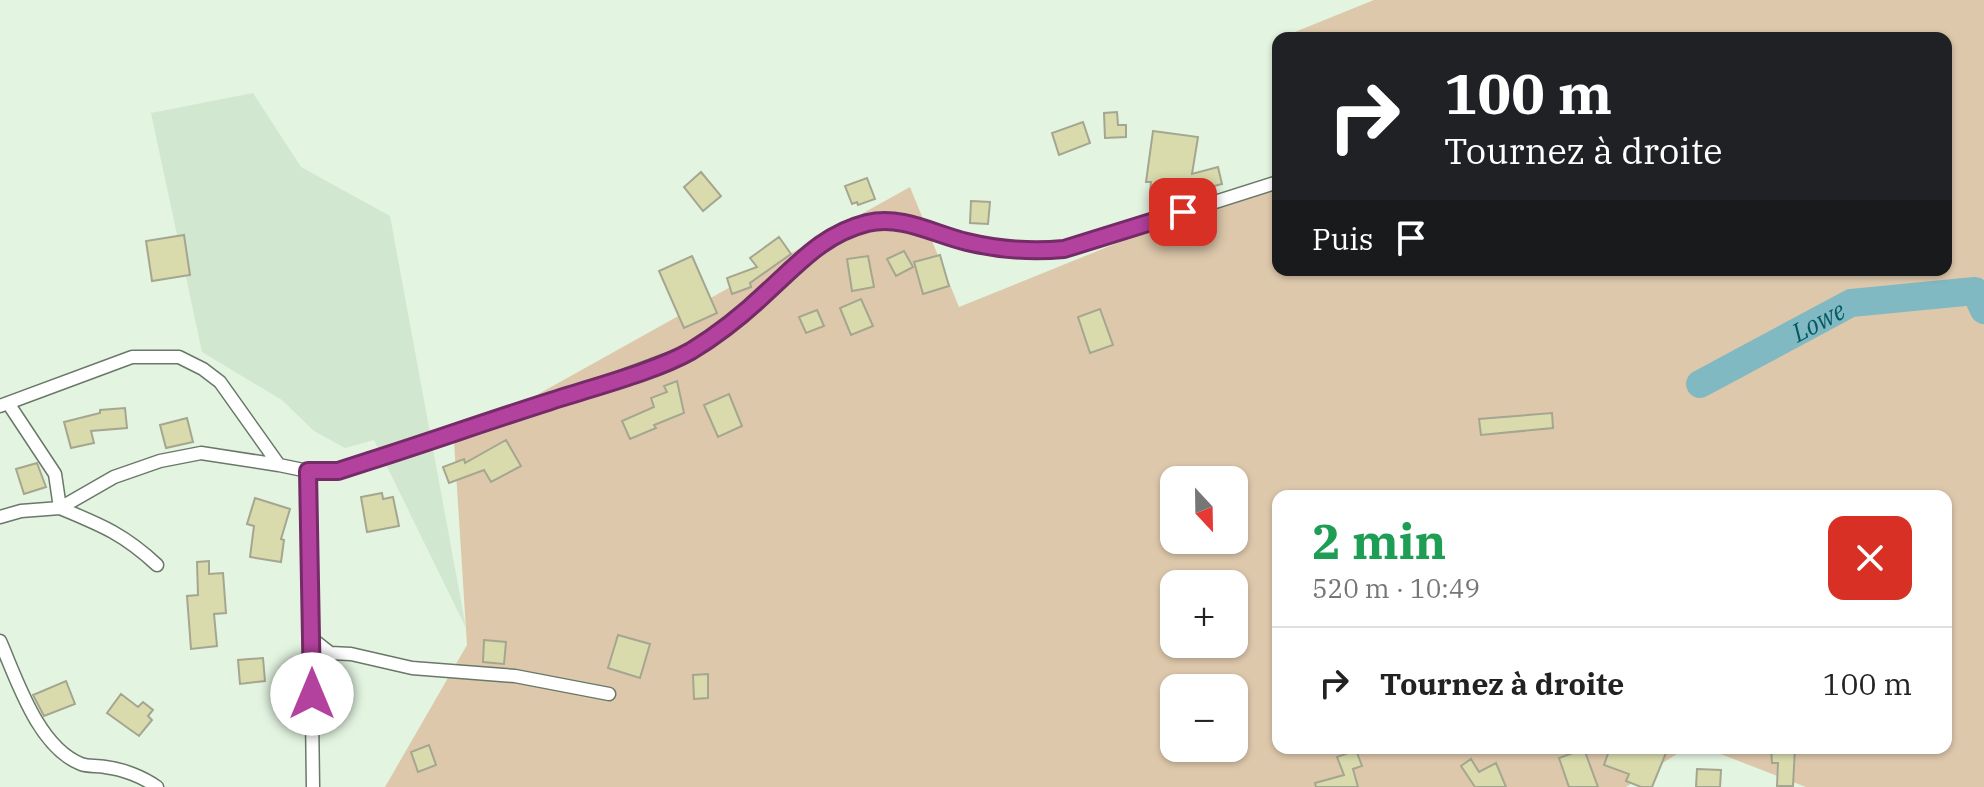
<!DOCTYPE html>
<html lang="fr">
<meta charset="utf-8">
<style>
:root{--surface:#fff;--page:#f2f2f2;--text:#222;--muted:#767676;--line:#e0e0e0}
body{margin:0;font-family:"IBM Plex Serif",serif;background:var(--page);color:var(--text);height:100vh;display:flex;flex-direction:column;font-size:30px;white-space:nowrap}
*{box-sizing:border-box;margin:0}
p{font-size:26px;color:var(--muted)}
.icon{flex:none;width:44px;height:44px;fill:none;stroke:currentColor;stroke-width:2;stroke-linecap:round;stroke-linejoin:round}
.map{position:relative;flex:1;overflow:hidden}
.drawer{position:absolute;left:1272px;top:490px;width:680px;height:264px;display:flex;flex-direction:column;background:var(--surface);border-radius:16px;box-shadow:0 2px 6px #0004}
.drawer>*{flex:none}
.hud{position:absolute;left:1272px;top:32px;width:680px;height:244px;border-radius:16px;box-shadow:0 2px 6px #0004;background:#202124;color:#fff;overflow:hidden}
.needle{width:52px;rotate:158deg}
.buttons{position:absolute;left:1160px;top:466px;display:grid;gap:16px}
.buttons a{display:grid;place-items:center;width:88px;height:88px;border-radius:16px;background:var(--surface);box-shadow:0 2px 6px #0004;font-size:40px}
.pin{position:absolute;display:grid;place-items:center;width:68px;height:68px;color:#fff;margin:-34px;border-radius:16px;box-shadow:0 4px 12px #0006}
.me{position:absolute;width:88px;margin:-44px;rotate:0deg;stroke-linejoin:round;filter:drop-shadow(0 0 6px #0008)}
.turn{display:flex;align-items:center;gap:28px;height:168px;padding:0 40px;font-size:36px}
.turn .icon{width:104px;height:104px;stroke-width:2.5}
.turn b{display:block;font-size:56px;line-height:68px}
.then{display:flex;align-items:center;height:76px;padding:0 40px;background:#0003;gap:16px;font-size:30px}
.round{display:grid;place-items:center;flex:none;width:84px;height:84px;border-radius:16px;background:var(--page)}
.head{display:flex;align-items:center;justify-content:space-between;height:136px;padding:0 40px}
h1{font-size:48px;font-weight:700;line-height:60px;color:#1e9e55}
ul{padding:0;list-style:none}
li{display:flex;align-items:center;gap:24px;height:112px;padding:0 40px;border-top:2px solid var(--line)}
li div{flex:1}
li b{display:block;font-size:30px}
li em{font-style:normal}
.map>svg:first-child{display:block}
.built{fill:#d2e7d0}
.green{fill:#ddc8ab;fill-rule:evenodd}
.lines{fill:none;stroke-linecap:round;stroke-linejoin:round}
.river{stroke:#81b9c3;stroke-width:28}
.building{fill:#d9dbad;stroke:#a5a690;stroke-width:2}
.street-casing{stroke:#697868;stroke-width:15}
.street{stroke:#fff;stroke-width:12}
.route-casing{stroke:#742b67;stroke-width:20}
.route{stroke:#b3429e;stroke-width:14}
.labels{text-anchor:middle;dominant-baseline:central;stroke-width:8;stroke-linejoin:round;paint-order:stroke}
.water-label{font-size:26px;font-style:italic;fill:#045964;stroke:#fff}
</style>
<div class="map">
<svg width="1984" height="787" viewBox="0 0 1984 787">
<rect width="100%" height="100%" fill="#e3f4e1"/>
<path class="built" d="M 253,93 L 301,167 L 390,216 L 466,628 L 374,440 L 345,448 L 314,431 L 282,400 L 202,352 L 151,113 Z"/>
<path class="green" d="M 1374,0 L 1984,0 L 1984,787 L 1806,787 L 1705,748 L 1946,748 L 1946,496 L 1278,496 L 1278,748 L 1686,748 L 1626,787 L 385,787 L 467,645 L 454,441 L 910,187 L 959,307 L 1278,178 L 1278,270 L 1946,270 L 1946,38 L 1280,38 ZM 1174,480 L 1234,480 L 1234,540 L 1174,540 ZM 1174,584 L 1234,584 L 1234,644 L 1174,644 ZM 1174,688 L 1234,688 L 1234,748 L 1174,748 Z"/>
<g class="lines">
<path class="river" id="s1" d="M 1700,384 L 1851,303 L 1975,291 L 1984,310"/>
</g>
<path class="building" d="M 1117,112 L 1118,125 L 1126,125 L 1126,137 L 1105,138 L 1104,113 Z
M 1083,122 L 1090,143 L 1059,155 L 1052,133 Z
M 1153,131 L 1198,137 L 1192,174 L 1218,167 L 1222,184 L 1191,192 L 1191,196 L 1150,192 L 1151,182 L 1146,182 Z
M 701,172 L 721,196 L 703,211 L 684,187 Z
M 867,178 L 875,199 L 858,205 L 857,202 L 852,204 L 845,186 Z
M 971,201 L 990,202 L 988,224 L 970,223 Z
M 184,235 L 190,275 L 152,281 L 146,241 Z
M 779,237 L 791,254 L 750,283 L 751,287 L 732,294 L 727,278 L 757,267 L 750,258 Z
M 904,251 L 913,267 L 896,276 L 887,259 Z
M 940,255 L 949,286 L 923,294 L 914,262 Z
M 692,256 L 717,313 L 684,328 L 659,271 Z
M 868,256 L 874,287 L 852,291 L 847,259 Z
M 861,299 L 873,326 L 851,335 L 840,308 Z
M 1100,309 L 1113,345 L 1090,353 L 1078,317 Z
M 817,310 L 824,326 L 806,333 L 799,317 Z
M 677,381 L 684,413 L 654,425 L 656,428 L 630,439 L 622,421 L 654,407 L 651,398 L 667,392 L 664,386 Z
M 729,394 L 742,426 L 718,437 L 704,405 Z
M 125,408 L 127,428 L 91,431 L 94,443 L 71,448 L 64,422 L 100,413 L 100,410 Z
M 1552,413 L 1553,428 L 1481,435 L 1479,419 Z
M 187,418 L 193,442 L 166,448 L 160,425 Z
M 506,440 L 521,466 L 491,482 L 484,470 L 449,483 L 443,467 L 464,459 L 465,463 Z
M 37,463 L 46,487 L 24,494 L 16,469 Z
M 382,493 L 383,499 L 393,497 L 399,526 L 367,532 L 361,497 Z
M 255,498 L 290,509 L 281,539 L 284,540 L 281,562 L 250,557 L 254,526 L 247,524 Z
M 209,561 L 209,574 L 223,573 L 226,613 L 214,614 L 217,646 L 191,649 L 187,596 L 198,595 L 197,562 Z
M 618,635 L 650,644 L 640,678 L 608,668 Z
M 484,640 L 506,642 L 504,664 L 483,662 Z
M 263,658 L 265,681 L 240,684 L 238,660 Z
M 708,674 L 708,698 L 694,699 L 693,675 Z
M 66,681 L 75,704 L 44,716 L 33,695 Z
M 121,694 L 138,707 L 143,702 L 153,710 L 148,716 L 152,720 L 139,736 L 107,713 Z
M 429,745 L 436,765 L 418,772 L 411,752 Z
M 1610,748 L 1668,748 L 1652,787 L 1641,787 L 1626,781 L 1629,774 L 1604,765 Z
M 1771,748 L 1795,748 L 1793,786 L 1777,786 L 1778,763 L 1772,763 Z
M 1584,749 L 1598,787 L 1569,787 L 1559,758 Z
M 1356,750 L 1362,766 L 1353,769 L 1358,787 L 1316,787 L 1315,783 L 1344,775 L 1337,757 Z
M 1471,759 L 1479,772 L 1496,763 L 1506,787 L 1475,787 L 1461,766 Z
M 1697,769 L 1721,770 L 1720,787 L 1696,787 Z"/>
<g class="lines">
<g class="street-casing">
<path id="street" d="M 8,403 L 55,474 L 60,508 C 101,525 124,534 157,565
M 0,406 L 132,357 L 179,357 L 203,369 L 220,382 L 279,465 L 308,471 L 338,471 L 596,386 L 690,351 L 736,319 L 820,243 L 866,224 L 886,220 L 910,224 L 964,241 L 1006,250 L 1049,251 L 1083,244 L 1278,182
M 308,471 L 311,638 L 330,653 L 351,654 L 412,668 L 515,676 L 609,694
M 0,517 L 21,511 L 60,508 L 114,477 L 160,461 L 201,453 L 279,465
M 311,638 L 313,787
M 0,641 C 17,680 38,747 81,764 C 89,767 97,765 105,767 C 123,769 143,777 157,787"/>
</g>
<use href="#street" class="street"/>
</g>
<g class="lines">
<g class="route-casing">
<path id="route" d="M 312,694 L 308,471 L 338,471 L 369,461 C 429,442 488,421 548,402 C 590,388 654,372 691,351 C 719,334 745,313 768,291 C 800,262 824,234 867,223 C 903,215 933,234 967,242 C 1000,250 1031,252 1064,249 L 1183,212"/>
</g>
<use href="#route" class="route"/>
</g>
<g class="labels">
<g class="water-label">
<text stroke="none"><textPath href="#s1" startOffset="134">Lowe</textPath></text>
</g>
</g>
</svg>
<div class="buttons">
<a><svg class="needle" viewBox="-14 -14 28 28"><path d="M0-13l5 13h-10z" fill="#e53935"/><path d="M0 13l5-13h-10z" fill="#767676"/></svg></a>
<a>+</a>
<a>−</a>
</div>
<div class="pin" style="left:1183px;top:212px;background:#d93025"><svg class="icon" aria-label="arrive" viewBox="0 0 24 24"><path d="M6 21V4h12l-3 4 3 4H6"/></svg></div>
<svg class="me" style="left:312px;top:694px" viewBox="-20 -20 40 40"><circle r="19" fill="#fff"/><path d="M0-13L10 11 0 6-10 11z" fill="#b3429e"/></svg>
<div class="hud">
<div class="turn"><svg class="icon" aria-label="right" viewBox="0 0 24 24"><path d="M7 20v-9h11M14 6l5 5-5 5"/></svg><div><b>100 m</b>Tournez à droite</div></div>
<div class="then">Puis<svg class="icon" aria-label="arrive" viewBox="0 0 24 24"><path d="M6 21V4h12l-3 4 3 4H6"/></svg></div>
</div>
<section class="drawer">
<div class="head"><div><h1>2 min</h1><p>520 m · 10:49</p></div><a class="round" style="background:#d93025;color:#fff"><svg class="icon" aria-label="close" viewBox="0 0 24 24"><path d="M6 6l12 12M18 6L6 18"/></svg></a></div>
<ul>
<li><svg class="icon" aria-label="right" viewBox="0 0 24 24"><path d="M7 20v-9h11M14 6l5 5-5 5"/></svg><div><b>Tournez à droite</b></div><em>100 m</em></li>
</ul>
</section>
</div>
